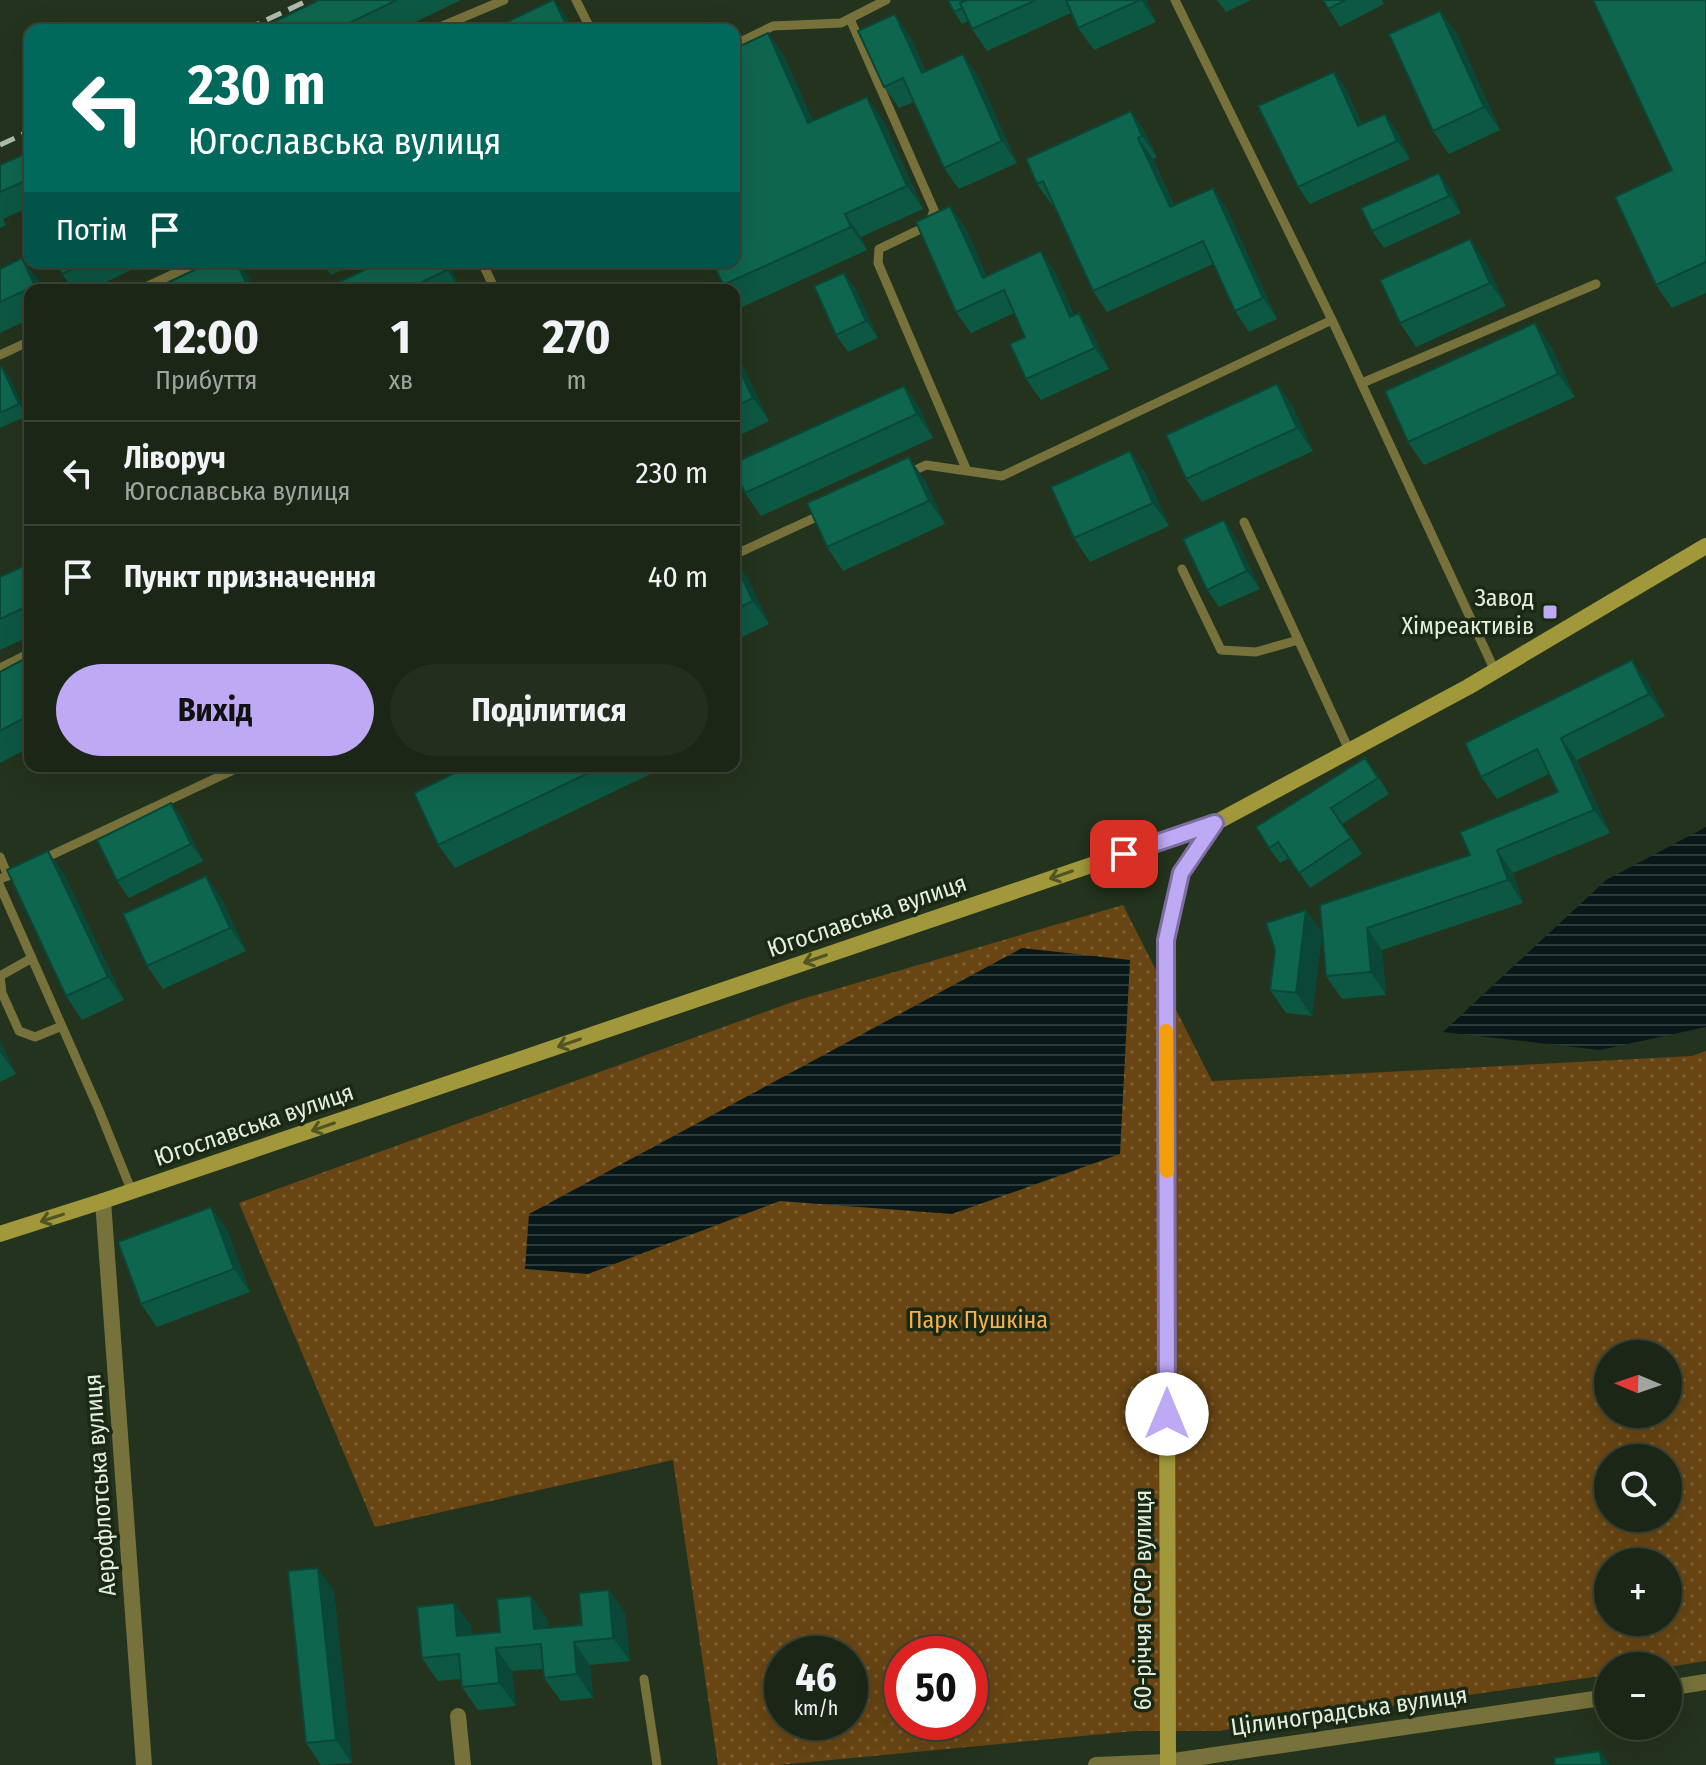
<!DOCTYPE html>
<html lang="uk">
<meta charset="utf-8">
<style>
:root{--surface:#1b2616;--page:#242e1f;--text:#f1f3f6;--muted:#a0a5a1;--line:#394335;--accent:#bea9f4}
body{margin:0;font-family:"Fira Sans Condensed",sans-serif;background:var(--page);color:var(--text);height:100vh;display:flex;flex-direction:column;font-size:30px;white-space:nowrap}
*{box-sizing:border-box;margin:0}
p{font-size:26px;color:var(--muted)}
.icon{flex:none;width:44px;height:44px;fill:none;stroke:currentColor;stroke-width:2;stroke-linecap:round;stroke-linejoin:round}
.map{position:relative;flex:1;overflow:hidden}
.panel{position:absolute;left:24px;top:284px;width:716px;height:488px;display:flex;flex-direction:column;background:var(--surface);border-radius:16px;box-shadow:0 8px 32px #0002,0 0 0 2px var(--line)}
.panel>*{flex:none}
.banner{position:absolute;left:24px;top:24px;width:716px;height:244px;border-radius:16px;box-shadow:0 8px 32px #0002,0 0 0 2px var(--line);background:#00695c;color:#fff;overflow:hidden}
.needle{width:52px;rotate:272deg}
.controls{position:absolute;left:1594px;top:1340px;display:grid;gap:16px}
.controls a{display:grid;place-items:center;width:88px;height:88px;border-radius:50%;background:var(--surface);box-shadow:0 8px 32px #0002,0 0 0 2px var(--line);font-size:40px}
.speed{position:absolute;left:764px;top:1636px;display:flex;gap:16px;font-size:40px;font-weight:700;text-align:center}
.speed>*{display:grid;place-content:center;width:104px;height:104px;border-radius:50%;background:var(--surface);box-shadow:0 8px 32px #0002,0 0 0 2px var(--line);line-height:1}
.speed small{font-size:20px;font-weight:400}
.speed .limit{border:12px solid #d22;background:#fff;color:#111}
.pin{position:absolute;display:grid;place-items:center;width:68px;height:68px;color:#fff;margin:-34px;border-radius:16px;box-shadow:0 4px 12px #0006}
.me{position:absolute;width:88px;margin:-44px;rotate:0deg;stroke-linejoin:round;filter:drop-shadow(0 0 6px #0008)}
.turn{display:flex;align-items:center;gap:28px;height:168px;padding:0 32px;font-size:36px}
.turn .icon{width:104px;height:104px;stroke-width:2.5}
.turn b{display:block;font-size:56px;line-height:68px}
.then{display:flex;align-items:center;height:76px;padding:0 32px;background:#0003;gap:16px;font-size:30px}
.eta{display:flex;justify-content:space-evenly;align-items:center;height:136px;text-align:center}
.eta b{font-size:48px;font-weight:700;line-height:56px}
.button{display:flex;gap:16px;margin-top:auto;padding:16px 32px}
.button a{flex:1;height:92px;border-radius:48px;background:var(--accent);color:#111;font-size:32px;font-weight:700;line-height:92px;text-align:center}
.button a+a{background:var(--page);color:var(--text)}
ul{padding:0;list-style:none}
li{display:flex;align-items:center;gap:24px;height:104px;padding:0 32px;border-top:2px solid var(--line)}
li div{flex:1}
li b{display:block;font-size:30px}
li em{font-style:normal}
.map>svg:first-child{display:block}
.park{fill:url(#park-dots);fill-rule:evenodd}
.water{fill:url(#water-rules)}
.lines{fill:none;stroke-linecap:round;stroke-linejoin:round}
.lane{stroke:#77723b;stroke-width:9}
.street{stroke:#77723b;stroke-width:16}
.secondary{stroke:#a0983a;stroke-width:16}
.rail{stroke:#b0bbab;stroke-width:5;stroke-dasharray:16 8;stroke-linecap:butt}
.wall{fill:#0d5843}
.shaded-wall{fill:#0a4737}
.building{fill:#0f664e;stroke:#0a4737;stroke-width:2}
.oneway{stroke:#505523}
.route-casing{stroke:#7c6e9f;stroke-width:20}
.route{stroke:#bea9f4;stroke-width:14}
.slow{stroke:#f59e0b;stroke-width:14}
.poi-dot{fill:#bea9f4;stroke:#1a2913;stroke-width:3}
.labels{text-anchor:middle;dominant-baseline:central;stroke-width:7;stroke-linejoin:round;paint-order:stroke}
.poi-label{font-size:24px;fill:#e4eedf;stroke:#1a2913;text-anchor:end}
.street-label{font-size:24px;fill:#e4eedf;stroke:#1a2913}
.park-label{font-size:24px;fill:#f7b04f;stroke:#1a2913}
</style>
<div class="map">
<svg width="1706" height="1765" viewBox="0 0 1706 1765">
<defs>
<pattern id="park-dots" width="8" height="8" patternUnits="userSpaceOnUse" patternTransform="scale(2)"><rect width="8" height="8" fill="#684513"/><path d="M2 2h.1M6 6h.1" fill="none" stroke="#7d6035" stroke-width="1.8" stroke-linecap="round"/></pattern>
<pattern id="water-rules" width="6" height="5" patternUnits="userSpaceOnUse" patternTransform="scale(2)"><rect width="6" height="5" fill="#081819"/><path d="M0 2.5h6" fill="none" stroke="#2c3a3a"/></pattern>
</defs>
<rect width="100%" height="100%" fill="#24331d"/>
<path class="park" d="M 1123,905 L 1212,1081 L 1692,1056 L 1706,1051 L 1706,1661 L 1668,1667 L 1608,1666 L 1608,1675 L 1218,1731 L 1135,1731 L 778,1765 L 718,1765 L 673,1460 L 375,1527 L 239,1203 L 795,1001 ZM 1608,1354 L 1668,1354 L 1668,1414 L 1608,1414 ZM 1608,1458 L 1668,1458 L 1668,1518 L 1608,1518 ZM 1608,1562 L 1668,1562 L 1668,1622 L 1608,1622 ZM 782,1654 L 850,1654 L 850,1722 L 782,1722 ZM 902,1654 L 970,1654 L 970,1722 L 902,1722 Z"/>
<path class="water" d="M 1706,827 L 1706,1027 L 1600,1050 L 1443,1032 L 1606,880 Z
M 1022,948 L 1130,960 L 1120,1154 L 952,1214 L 780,1201 L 588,1274 L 525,1269 L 529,1214 Z"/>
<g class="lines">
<path class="lane" d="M 576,0 L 591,30
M 1175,0 L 1332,320 L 1495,671
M 850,19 L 934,210 L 929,225 L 879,249 L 878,263 L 967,471
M 433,30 L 504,0
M 734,45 L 773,26 L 841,23 L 886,0
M 482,262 L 495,290
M 139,290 L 199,262
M 0,355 L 30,341
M 1362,383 L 1596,284
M 907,474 L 926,465 L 1002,476 L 1332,320
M 1244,522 L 1349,750
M 734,555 L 825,513
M 1182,569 L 1221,650 L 1256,652 L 1298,640
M 0,668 L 30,653
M 0,857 L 8,876
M 43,859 L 242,766
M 0,879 L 19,871
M 0,886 L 99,1110 L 132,1192
M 32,958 L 0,976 L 2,993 L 19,1031 L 35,1037 L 62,1026
M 644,1679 L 657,1765"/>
<path class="street" d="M 103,1201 L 144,1765
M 1668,1688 L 1706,1682
M 458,1716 L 463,1765
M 1096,1765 L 1167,1762 L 1608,1697"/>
<path class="secondary" d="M 0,1234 L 103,1201 L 1215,823 L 1468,687 L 1706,546
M 1168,1765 L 1166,940 L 1181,873 L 1215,823"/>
<path class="rail" d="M 245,30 L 309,0
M 0,145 L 30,131"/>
</g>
<path class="wall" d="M 319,0 L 461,0 L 399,30 L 257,30 Z
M 948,0 L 1146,0 L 1156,22 L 1094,50 L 1078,28 L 1071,13 L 987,51 L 972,29 L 968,21 L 962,24 L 954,12 Z
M 1217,0 L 1251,0 L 1226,12 Z
M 1323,0 L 1382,0 L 1384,4 L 1340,27 Z
M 1706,0 L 1706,293 L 1672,308 L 1656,285 L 1672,170 Z
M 1440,11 L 1457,34 L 1500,130 L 1449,154 L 1433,131 Z
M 768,33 L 784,56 L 813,121 L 883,120 L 923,209 L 861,237 L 867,250 L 740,308 L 734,300 L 734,290 L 727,290 L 723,285 Z
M 910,36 L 926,71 L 978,76 L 1017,163 L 959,189 L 944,168 L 914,102 L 899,108 L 884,87 Z
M 1334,72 L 1346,89 L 1362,124 L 1397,131 L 1410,159 L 1310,204 L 1298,187 Z
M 1145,132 L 1157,157 L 1153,159 L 1174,205 L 1227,209 L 1277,319 L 1249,332 L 1235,311 L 1213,264 L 1107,312 L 1093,291 L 1053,204 L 1052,205 L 1037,184 Z
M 30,154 L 30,207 L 3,219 L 6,225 L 0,228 L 0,165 Z
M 1451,191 L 1461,213 L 1384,248 L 1372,231 Z
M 965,227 L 987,276 L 1055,272 L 1074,315 L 1093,334 L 1109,369 L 1041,400 L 1026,379 L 1025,337 L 1014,313 L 971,333 L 956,312 Z
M 57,262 L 147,262 L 90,290 L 74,290 L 62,274 Z
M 322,262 L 358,262 L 331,275 Z
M 381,262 L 448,262 L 461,290 L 322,290 Z
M 1486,263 L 1506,306 L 1416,347 L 1400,323 Z
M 0,269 L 39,281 L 43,290 L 30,290 L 30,319 L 0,333 Z
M 844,273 L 856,290 L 878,338 L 848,352 L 836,335 Z
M 1551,346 L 1575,397 L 1424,465 L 1408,442 Z
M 734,351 L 738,356 L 769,421 L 734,438 Z
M 0,368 L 10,378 L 27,416 L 0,428 Z
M 1277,384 L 1293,407 L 1313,451 L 1202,502 L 1186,479 Z
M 904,386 L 920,409 L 933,438 L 761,516 L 745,493 Z
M 1130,451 L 1146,474 L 1169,526 L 1090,562 L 1074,538 Z
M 925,480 L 945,524 L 843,571 L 827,547 Z
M 1236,538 L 1260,589 L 1219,607 L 1207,590 Z
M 734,560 L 748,579 L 769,624 L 734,641 Z
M 30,563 L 30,636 L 0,650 L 0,577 Z
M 30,656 L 30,747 L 0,763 L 0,672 Z
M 1648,683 L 1665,716 L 1577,760 L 1610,833 L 1513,873 L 1523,903 L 1382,950 L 1386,995 L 1342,999 L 1326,976 L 1322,933 L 1312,1016 L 1286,1013 L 1270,990 L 1306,910 L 1322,932 L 1470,855 L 1558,792 L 1549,774 L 1497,799 L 1481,777 Z
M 469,766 L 667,766 L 455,868 L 438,845 Z
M 1376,773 L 1389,794 L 1342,824 L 1362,854 L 1310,888 L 1289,858 L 1280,863 L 1269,848 Z
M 171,803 L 183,820 L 203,861 L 129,898 L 117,881 Z
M 64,874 L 124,1000 L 82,1020 L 66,996 Z
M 206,876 L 222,900 L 246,951 L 163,989 L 147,966 Z
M 0,1041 L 16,1074 L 0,1082 Z
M 211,1207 L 227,1230 L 250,1292 L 157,1327 L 141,1304 Z
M 609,1590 L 625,1613 L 630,1661 L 590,1665 L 593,1698 L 561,1701 L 544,1678 L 544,1669 L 512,1671 L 516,1706 L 478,1710 L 462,1687 L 461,1679 L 438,1681 L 422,1658 L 454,1603 L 471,1626 L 471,1634 L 500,1632 L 531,1596 L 547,1619 L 548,1628 L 582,1625 Z
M 334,1591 L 352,1763 L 321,1765 L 306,1743 Z"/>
<path class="shaded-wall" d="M 555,0 L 569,21 L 574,30 L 569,30 Z
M 1141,0 L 1146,0 L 1156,22 Z
M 1440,11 L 1457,34 L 1500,130 L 1484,107 Z
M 895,14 L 910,36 L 937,95 L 922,73 Z
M 768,33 L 784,56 L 825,146 L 808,123 Z
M 963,54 L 978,76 L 1017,163 L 1002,141 Z
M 1334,72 L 1346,89 L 1370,143 L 1358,126 Z
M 867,97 L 883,120 L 923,209 L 907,186 Z
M 1131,111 L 1145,132 L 1157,157 L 1142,136 Z
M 1385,114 L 1397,131 L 1410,159 L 1397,141 Z
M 1138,138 L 1153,159 L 1184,228 L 1170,207 Z
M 1439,173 L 1451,191 L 1461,213 L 1449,196 Z
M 1213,188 L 1227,209 L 1277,319 L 1263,298 Z
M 950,206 L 965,227 L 995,294 L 983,278 Z
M 845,214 L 861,237 L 867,250 L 851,227 Z
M 1470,239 L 1486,263 L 1506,306 L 1490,283 Z
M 1041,251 L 1055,272 L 1085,338 L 1070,317 Z
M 22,258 L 39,281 L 43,290 L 38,290 L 35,286 Z
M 236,262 L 239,262 L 247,274 L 255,290 L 250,290 Z
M 443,262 L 448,262 L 461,290 L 447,270 Z
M 844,273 L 856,290 L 878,338 L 866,321 Z
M 1079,313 L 1093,334 L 1109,369 L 1095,348 Z
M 1535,323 L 1551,346 L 1575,397 L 1558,374 Z
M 734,351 L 738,356 L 769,421 L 753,398 L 734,359 Z
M 2,367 L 10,378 L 27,416 L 19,404 Z
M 1277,384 L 1293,407 L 1313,451 L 1297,428 Z
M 904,386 L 920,409 L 933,438 L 917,414 Z
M 1130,451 L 1146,474 L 1169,526 L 1153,503 Z
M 909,457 L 925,480 L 945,524 L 929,501 Z
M 1224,520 L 1236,538 L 1260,589 L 1247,571 Z
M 734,560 L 748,579 L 769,624 L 753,601 Z
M 1632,660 L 1648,683 L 1665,716 L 1649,694 Z
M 1561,738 L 1577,760 L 1610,833 L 1594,810 Z
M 171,803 L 183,820 L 203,861 L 191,844 Z
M 1497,850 L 1513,873 L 1523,903 L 1508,880 Z
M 48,851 L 64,874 L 124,1000 L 108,977 Z
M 206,876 L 222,900 L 246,951 L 230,928 Z
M 1306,910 L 1322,932 L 1312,1016 L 1296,993 Z
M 1367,928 L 1382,950 L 1386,995 L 1371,972 Z
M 0,1041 L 16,1074 L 0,1052 Z
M 211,1207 L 227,1230 L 250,1292 L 234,1269 Z
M 318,1568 L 334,1591 L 352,1763 L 336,1740 Z
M 609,1590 L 625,1613 L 630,1661 L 613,1638 Z
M 531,1596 L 547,1619 L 550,1652 L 534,1629 Z
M 454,1603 L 471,1626 L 474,1659 L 457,1636 Z
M 574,1642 L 590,1665 L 593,1698 L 577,1674 Z
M 496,1648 L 512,1671 L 516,1706 L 499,1683 Z
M 1600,1751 L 1610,1765 L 1602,1765 Z"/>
<path class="building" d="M 319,0 L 397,0 L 345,25 L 347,30 L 257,30 Z
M 553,0 L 554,0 L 569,30 L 490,30 Z
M 948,0 L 967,0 L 960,3 L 962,8 L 954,12 Z
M 967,0 L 1036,0 L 972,29 L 960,3 Z
M 1066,0 L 1140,0 L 1078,28 Z
M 1323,0 L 1346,0 L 1328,9 Z
M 1593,0 L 1706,0 L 1706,262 L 1656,285 L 1615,197 L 1672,170 Z
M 1440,11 L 1484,107 L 1433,131 L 1389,34 Z
M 895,14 L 922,73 L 963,54 L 1002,141 L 944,168 L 903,78 L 884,87 L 858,31 Z
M 768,33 L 808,123 L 867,97 L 907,186 L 845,214 L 851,227 L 723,285 L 713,262 L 734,262 L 734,49 Z
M 1334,72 L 1358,126 L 1385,114 L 1397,141 L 1298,187 L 1258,106 Z
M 1131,111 L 1142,136 L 1138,138 L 1170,207 L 1213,188 L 1263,298 L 1235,311 L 1203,241 L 1093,291 L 1043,181 L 1037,184 L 1026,159 Z
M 29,152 L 30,156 L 30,179 L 0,192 L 0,165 Z
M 1439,173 L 1449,196 L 1372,231 L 1361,208 Z
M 950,206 L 983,278 L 1041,251 L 1070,317 L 1079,313 L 1095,348 L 1026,379 L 1010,344 L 1025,337 L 1004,290 L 956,312 L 916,222 Z
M 1470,239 L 1490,283 L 1400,323 L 1380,280 Z
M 22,258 L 35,286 L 0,302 L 0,269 Z
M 57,262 L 87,262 L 62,274 Z
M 211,262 L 236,262 L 250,290 L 153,290 Z
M 381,262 L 443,262 L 447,270 L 406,290 L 322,290 Z
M 844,273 L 866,321 L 836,335 L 814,286 Z
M 1535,323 L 1558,374 L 1408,442 L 1385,391 Z
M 734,359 L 753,398 L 734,407 Z
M 2,367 L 19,404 L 0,413 L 0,368 Z
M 1277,384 L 1297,428 L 1186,479 L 1166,435 Z
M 904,386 L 917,414 L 745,493 L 734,468 L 734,463 Z
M 1130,451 L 1153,503 L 1074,538 L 1051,487 Z
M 909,457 L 929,501 L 827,547 L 807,503 Z
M 1224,520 L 1247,571 L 1207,590 L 1183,539 Z
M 734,561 L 753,601 L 734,610 Z
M 30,563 L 30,605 L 0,619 L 0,577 Z
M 30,656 L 30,715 L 0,731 L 0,672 Z
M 1632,660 L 1649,694 L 1561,738 L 1594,810 L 1497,850 L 1508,880 L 1367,928 L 1371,972 L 1326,976 L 1320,905 L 1470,855 L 1460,832 L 1558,792 L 1537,749 L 1481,777 L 1465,743 Z
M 1365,758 L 1378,778 L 1331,808 L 1351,838 L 1299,873 L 1278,842 L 1269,848 L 1256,827 Z
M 469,766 L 603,766 L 438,845 L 414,793 Z
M 171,803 L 191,844 L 117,881 L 97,840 Z
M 48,851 L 108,977 L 66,996 L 7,870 Z
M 206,876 L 230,928 L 147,966 L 123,914 Z
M 1306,910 L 1296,993 L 1270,990 L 1275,950 L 1266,923 Z
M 211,1207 L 234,1269 L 141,1304 L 118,1242 Z
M 318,1568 L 336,1740 L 306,1743 L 288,1571 Z
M 609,1590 L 613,1638 L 574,1642 L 577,1674 L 544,1678 L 541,1644 L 496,1648 L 499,1683 L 462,1687 L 459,1654 L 422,1658 L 417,1607 L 454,1603 L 457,1636 L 500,1632 L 497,1599 L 531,1596 L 534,1629 L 582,1625 L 579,1593 Z
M 1600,1751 L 1602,1765 L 1555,1765 L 1554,1758 Z"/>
<defs><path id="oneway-shaft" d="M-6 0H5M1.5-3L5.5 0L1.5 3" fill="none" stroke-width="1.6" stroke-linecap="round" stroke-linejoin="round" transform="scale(2)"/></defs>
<g class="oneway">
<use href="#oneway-shaft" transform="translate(1061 875) rotate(161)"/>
<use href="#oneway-shaft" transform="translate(815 959) rotate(161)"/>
<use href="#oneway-shaft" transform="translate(569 1043) rotate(161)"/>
<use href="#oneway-shaft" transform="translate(323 1127) rotate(161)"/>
<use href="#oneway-shaft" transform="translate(52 1218) rotate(162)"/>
</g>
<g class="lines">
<g class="route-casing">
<path id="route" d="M 1124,854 L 1215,823 L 1181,873 L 1166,940 L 1167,1414"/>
</g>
<use href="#route" class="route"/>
<path class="slow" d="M 1166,1031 L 1167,1171"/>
</g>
<rect class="poi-dot" x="1542" y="604" width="16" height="16" rx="4"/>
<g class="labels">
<g class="poi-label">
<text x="1534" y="598">Завод<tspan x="1534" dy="28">Хімреактивів</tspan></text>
</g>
<g class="street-label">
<text transform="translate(867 916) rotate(-19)">Югославська вулиця</text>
<text transform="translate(254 1125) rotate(-19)">Югославська вулиця</text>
<text transform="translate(100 1485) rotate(-94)">Аерофлотська вулиця</text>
<text transform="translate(1143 1600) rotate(-90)">60-річчя СРСР вулиця</text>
<text transform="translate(1349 1711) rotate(-8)">Цілиноградська вулиця</text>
</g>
<g class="park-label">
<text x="978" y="1320">Парк Пушкіна</text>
</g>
</g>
</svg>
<div class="controls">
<a><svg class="needle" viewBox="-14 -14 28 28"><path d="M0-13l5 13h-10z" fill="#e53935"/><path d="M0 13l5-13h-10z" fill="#a0a5a1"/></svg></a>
<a><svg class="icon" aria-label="search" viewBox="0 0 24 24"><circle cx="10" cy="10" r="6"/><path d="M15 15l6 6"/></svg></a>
<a>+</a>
<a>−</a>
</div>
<div class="speed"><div>46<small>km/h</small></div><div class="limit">50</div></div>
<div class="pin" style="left:1124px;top:854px;background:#d93025"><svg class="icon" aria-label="arrive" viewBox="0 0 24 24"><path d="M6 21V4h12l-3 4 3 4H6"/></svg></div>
<svg class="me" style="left:1167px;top:1414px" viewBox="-20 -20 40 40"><circle r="19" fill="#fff"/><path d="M0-13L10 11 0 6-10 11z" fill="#bea9f4"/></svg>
<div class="banner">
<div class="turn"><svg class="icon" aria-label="left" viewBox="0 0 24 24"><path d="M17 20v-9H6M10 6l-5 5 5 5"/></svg><div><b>230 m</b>Югославська вулиця</div></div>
<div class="then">Потім<svg class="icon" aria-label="arrive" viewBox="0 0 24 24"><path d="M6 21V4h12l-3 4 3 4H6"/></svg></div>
</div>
<section class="panel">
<div class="eta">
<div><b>12:00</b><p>Прибуття</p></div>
<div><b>1</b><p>хв</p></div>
<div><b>270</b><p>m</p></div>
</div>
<ul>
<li><svg class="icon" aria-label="left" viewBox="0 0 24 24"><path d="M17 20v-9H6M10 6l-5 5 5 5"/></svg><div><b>Ліворуч</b><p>Югославська вулиця</p></div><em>230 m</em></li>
<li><svg class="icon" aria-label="arrive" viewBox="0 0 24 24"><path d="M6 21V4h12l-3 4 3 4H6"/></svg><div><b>Пункт призначення</b></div><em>40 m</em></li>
</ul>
<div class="button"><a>Вихід</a><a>Поділитися</a></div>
</section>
</div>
